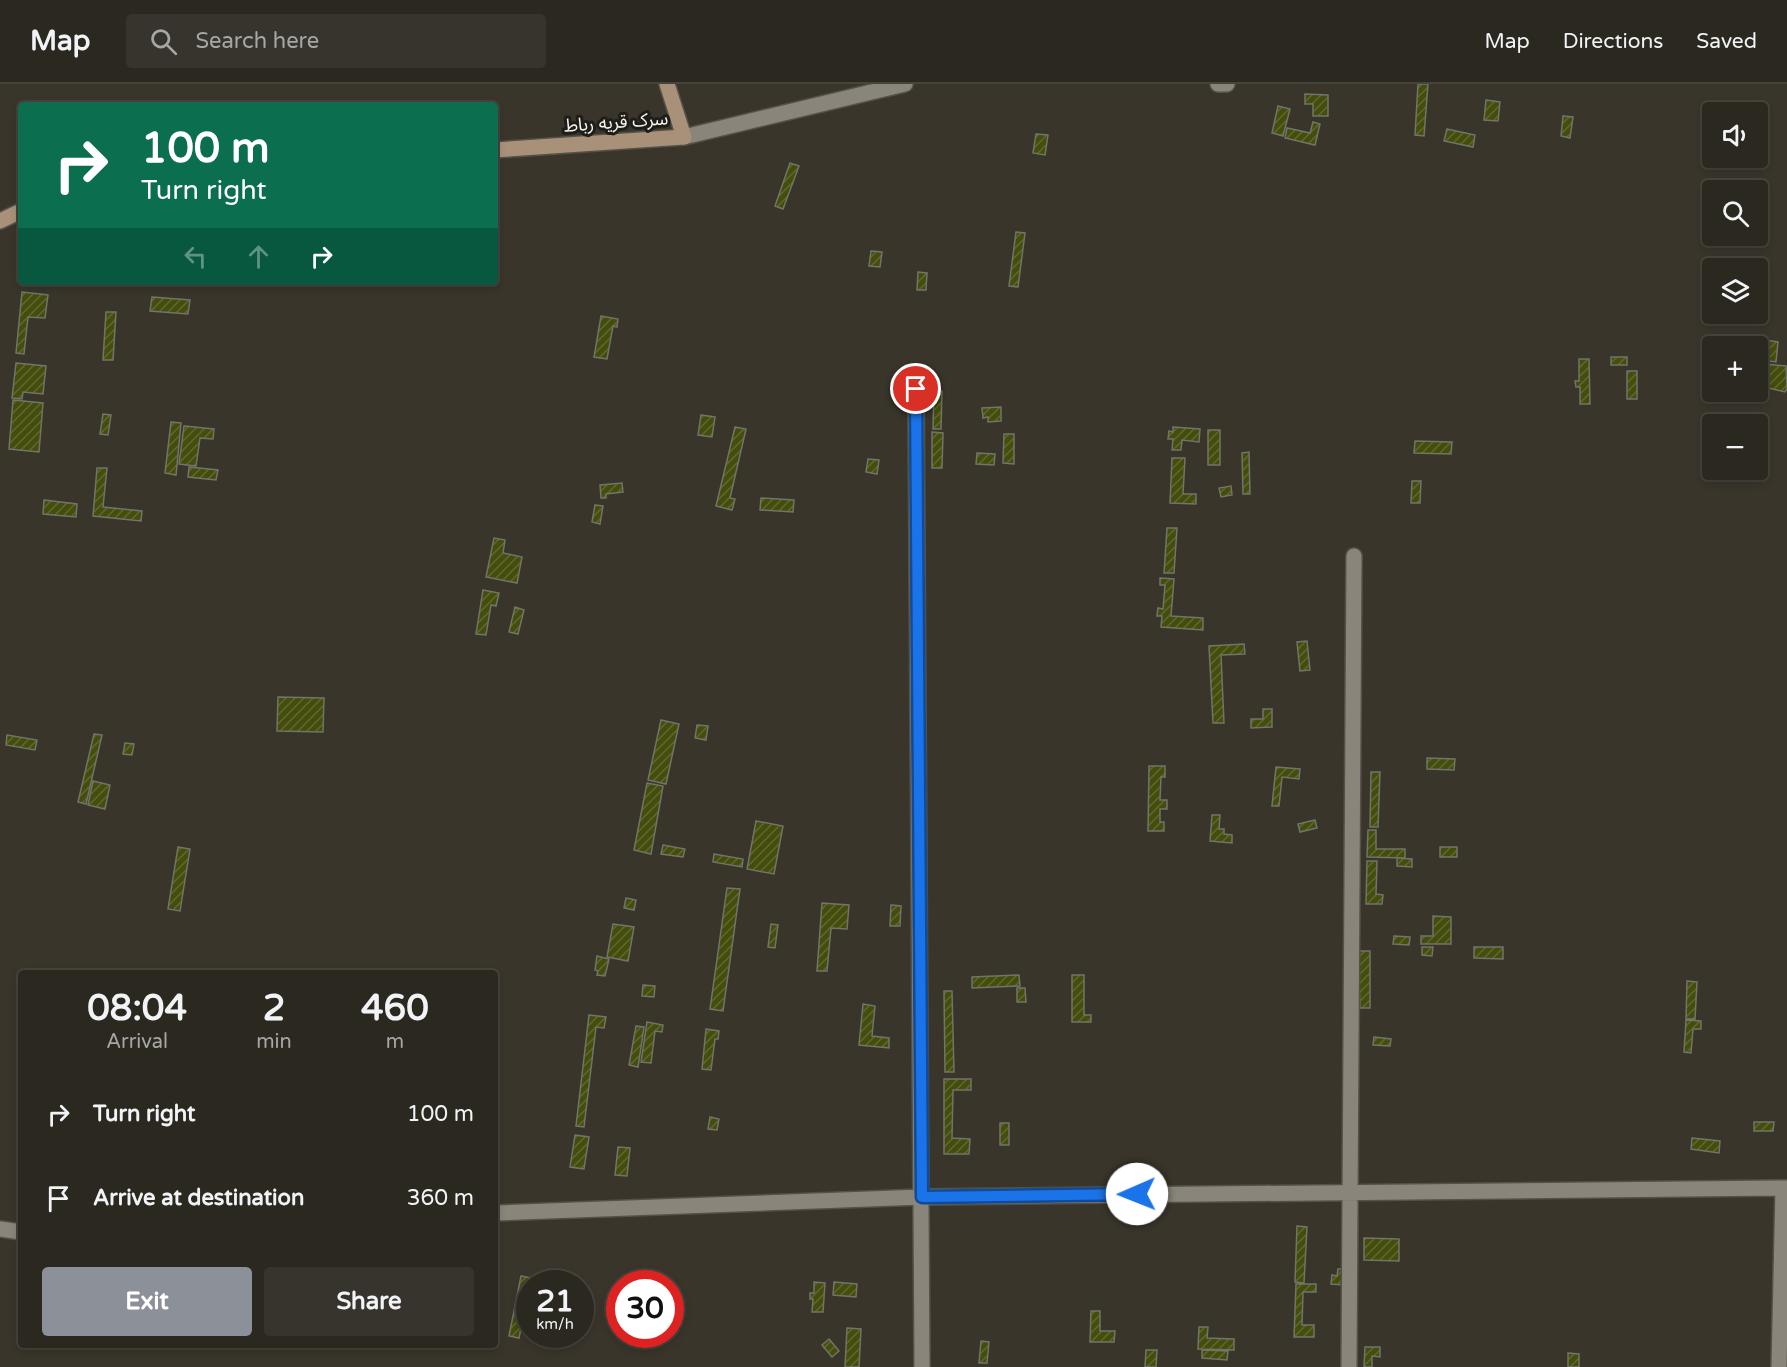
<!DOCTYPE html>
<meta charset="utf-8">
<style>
:root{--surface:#2b2820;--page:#37342d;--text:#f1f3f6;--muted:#a6a6a5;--line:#47443e;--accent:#8c9099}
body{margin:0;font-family:"Varela Round","Noto Sans Arabic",sans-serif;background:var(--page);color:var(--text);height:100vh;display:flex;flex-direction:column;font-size:22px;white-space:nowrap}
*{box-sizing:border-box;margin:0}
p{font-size:20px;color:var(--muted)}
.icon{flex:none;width:33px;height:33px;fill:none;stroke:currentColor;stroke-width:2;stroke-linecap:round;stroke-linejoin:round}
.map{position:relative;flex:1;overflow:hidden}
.drawer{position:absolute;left:18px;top:886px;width:480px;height:378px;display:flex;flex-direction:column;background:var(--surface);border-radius:6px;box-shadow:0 3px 9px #0003,0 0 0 2px var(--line)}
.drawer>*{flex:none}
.banner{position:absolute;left:18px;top:18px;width:480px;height:183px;border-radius:6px;box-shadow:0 3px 9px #0003,0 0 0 2px var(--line);background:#0b6e4f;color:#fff;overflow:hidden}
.buttons{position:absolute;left:1702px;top:18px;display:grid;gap:12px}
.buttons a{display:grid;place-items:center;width:66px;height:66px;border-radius:6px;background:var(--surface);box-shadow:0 3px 9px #0003,0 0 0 2px var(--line);font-size:30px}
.speed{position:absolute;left:516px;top:1186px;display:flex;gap:12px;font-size:30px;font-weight:700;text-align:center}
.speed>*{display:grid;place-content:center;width:78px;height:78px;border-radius:50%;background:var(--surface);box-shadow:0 3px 9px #0003,0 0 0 2px var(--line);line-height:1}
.speed small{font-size:15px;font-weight:400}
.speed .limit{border:9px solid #d22;background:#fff;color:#111}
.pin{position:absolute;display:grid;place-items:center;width:51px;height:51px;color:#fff;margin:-26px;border:3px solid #fff;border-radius:50%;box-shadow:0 2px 6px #0007}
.me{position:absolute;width:66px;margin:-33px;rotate:269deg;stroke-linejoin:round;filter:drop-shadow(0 0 4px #0008)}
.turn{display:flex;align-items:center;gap:21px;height:126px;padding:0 24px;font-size:27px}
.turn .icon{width:78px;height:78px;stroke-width:2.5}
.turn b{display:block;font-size:42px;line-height:51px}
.lanes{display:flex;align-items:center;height:57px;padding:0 24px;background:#0003;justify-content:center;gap:30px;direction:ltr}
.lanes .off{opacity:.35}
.eta{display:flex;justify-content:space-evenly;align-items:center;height:102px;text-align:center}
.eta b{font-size:36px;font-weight:700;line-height:42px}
.button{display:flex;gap:12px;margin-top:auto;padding:12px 24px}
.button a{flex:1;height:69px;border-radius:6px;background:var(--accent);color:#fff;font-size:24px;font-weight:700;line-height:69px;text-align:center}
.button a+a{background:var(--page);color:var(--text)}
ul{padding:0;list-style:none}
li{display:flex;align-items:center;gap:18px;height:84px;padding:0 24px}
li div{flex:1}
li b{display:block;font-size:22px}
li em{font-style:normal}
header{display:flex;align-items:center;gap:36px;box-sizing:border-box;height:84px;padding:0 30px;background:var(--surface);border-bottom:2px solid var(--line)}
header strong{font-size:28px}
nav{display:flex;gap:33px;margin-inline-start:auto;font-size:21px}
.search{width:420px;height:54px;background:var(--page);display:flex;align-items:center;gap:15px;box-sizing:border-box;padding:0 21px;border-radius:6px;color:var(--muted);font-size:22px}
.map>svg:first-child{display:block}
.building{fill:url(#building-hatch);stroke:#717469;stroke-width:1.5}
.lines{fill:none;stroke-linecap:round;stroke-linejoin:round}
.street-casing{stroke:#545148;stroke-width:18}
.secondary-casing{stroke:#545148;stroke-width:18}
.street{stroke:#89857a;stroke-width:15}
.secondary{stroke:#a89178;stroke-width:15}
.route-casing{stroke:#114b97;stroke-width:15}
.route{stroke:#1a73e8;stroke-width:10}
.labels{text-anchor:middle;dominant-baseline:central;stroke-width:6;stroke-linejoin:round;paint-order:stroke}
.street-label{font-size:18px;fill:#f7f5ee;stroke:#1f1d19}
</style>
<header>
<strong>Map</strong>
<div class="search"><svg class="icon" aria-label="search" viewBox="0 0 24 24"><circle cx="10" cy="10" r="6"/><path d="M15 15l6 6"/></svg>Search here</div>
<nav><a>Map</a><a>Directions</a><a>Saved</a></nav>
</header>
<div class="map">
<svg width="1787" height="1283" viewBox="0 0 1787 1283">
<defs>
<pattern id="building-hatch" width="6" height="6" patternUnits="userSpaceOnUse" patternTransform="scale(1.5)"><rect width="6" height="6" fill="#444d0c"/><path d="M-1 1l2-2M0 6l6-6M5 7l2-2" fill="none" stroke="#606730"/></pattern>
</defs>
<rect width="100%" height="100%" fill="#39352b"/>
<path class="building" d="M 1418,0 L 1428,0 L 1424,52 L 1415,51 Z
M 1305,10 L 1328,11 L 1328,32 L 1313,32 L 1313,20 L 1305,20 Z
M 1486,16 L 1500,18 L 1498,37 L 1484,36 Z
M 1278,22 L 1290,25 L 1283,52 L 1272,49 Z
M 1563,32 L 1573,33 L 1570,54 L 1561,52 Z
M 1313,38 L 1320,40 L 1315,61 L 1285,54 L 1287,44 L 1310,49 Z
M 1447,45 L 1475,51 L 1473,63 L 1444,57 Z
M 1036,50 L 1048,51 L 1045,71 L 1033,69 Z
M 790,79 L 799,82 L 783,125 L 775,122 Z
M 1016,148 L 1025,149 L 1018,203 L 1009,202 Z
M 871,167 L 882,168 L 880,183 L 869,182 Z
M 918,188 L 927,189 L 926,206 L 917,206 Z
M 22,208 L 48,211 L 45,234 L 28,233 L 24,270 L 16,269 Z
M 152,213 L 190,216 L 188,230 L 150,227 Z
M 106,228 L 116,228 L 113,276 L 103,276 Z
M 601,232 L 618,235 L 617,243 L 613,242 L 607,275 L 594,273 Z
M 1765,256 L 1778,258 L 1776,278 L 1763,276 Z
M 1611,273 L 1627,273 L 1627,281 L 1611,281 Z
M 1579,275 L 1589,275 L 1590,320 L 1580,320 L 1580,303 L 1576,303 L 1575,297 L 1579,297 Z
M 16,279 L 46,282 L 43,310 L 23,308 L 22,315 L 12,314 Z
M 1766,280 L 1786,282 L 1787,305 L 1785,308 L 1764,303 Z
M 1627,287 L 1637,287 L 1637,315 L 1627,315 Z
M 934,307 L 942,307 L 941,345 L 933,345 Z
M 13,316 L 43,319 L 39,368 L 9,365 Z
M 1001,323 L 1001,337 L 988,338 L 988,333 L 983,334 L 982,324 Z
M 103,330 L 111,331 L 108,351 L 100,350 Z
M 701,331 L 715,333 L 712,353 L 698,351 Z
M 171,338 L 181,339 L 176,391 L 165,389 Z
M 184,342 L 214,345 L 213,355 L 200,354 L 196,382 L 179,380 Z
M 735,343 L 746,345 L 730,414 L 735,415 L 732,426 L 716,422 Z
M 1173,343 L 1200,345 L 1199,358 L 1182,356 L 1181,366 L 1172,366 L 1173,355 L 1168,355 L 1169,347 L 1173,348 Z
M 1208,346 L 1220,346 L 1220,381 L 1208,381 Z
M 932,348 L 943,349 L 942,384 L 932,384 Z
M 1004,350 L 1014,350 L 1014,380 L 1003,379 Z
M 1415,357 L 1452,358 L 1451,370 L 1414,369 Z
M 1249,368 L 1250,410 L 1243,410 L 1242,369 Z
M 977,369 L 995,370 L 994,381 L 976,380 Z
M 1172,374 L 1185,374 L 1183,410 L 1196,410 L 1196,420 L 1170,419 Z
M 868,375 L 879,376 L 877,390 L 866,388 Z
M 189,383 L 218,386 L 216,396 L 188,393 Z
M 97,384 L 107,384 L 103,423 L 142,427 L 141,437 L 93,432 Z
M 1412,397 L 1421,397 L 1420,419 L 1411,419 Z
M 622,399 L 623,408 L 606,410 L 606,414 L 601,414 L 600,401 Z
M 1231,402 L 1232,411 L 1221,413 L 1219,404 Z
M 761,414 L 794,416 L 793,428 L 760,426 Z
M 44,416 L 77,420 L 76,433 L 43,430 Z
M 595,421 L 603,422 L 600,440 L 592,438 Z
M 1167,444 L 1177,444 L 1174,489 L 1164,489 Z
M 494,454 L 505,456 L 503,469 L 522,473 L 517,499 L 486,493 Z
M 1160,494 L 1174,495 L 1171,532 L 1203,534 L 1203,546 L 1161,543 L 1162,532 L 1157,532 L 1158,524 L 1163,525 L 1165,501 L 1160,501 Z
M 483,506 L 499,509 L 496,522 L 491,521 L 486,551 L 476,550 Z
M 515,523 L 524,526 L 518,550 L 509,548 Z
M 1307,557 L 1310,586 L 1300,587 L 1297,558 Z
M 1244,560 L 1245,570 L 1221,571 L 1224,639 L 1213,639 L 1209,562 Z
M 278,613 L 324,614 L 323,648 L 277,647 Z
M 1263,625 L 1272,625 L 1272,643 L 1251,644 L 1251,635 L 1263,635 Z
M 661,636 L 679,640 L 666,700 L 648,696 Z
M 697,641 L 708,642 L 706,656 L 695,654 Z
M 94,650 L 102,651 L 86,720 L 78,718 Z
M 7,651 L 37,656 L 35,666 L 6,661 Z
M 125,659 L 134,660 L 132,671 L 123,670 Z
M 1427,674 L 1455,675 L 1454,686 L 1427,685 Z
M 1149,682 L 1165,682 L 1165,693 L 1161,693 L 1160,716 L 1167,716 L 1167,725 L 1160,725 L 1160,738 L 1164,738 L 1164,747 L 1148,747 Z
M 1276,683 L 1300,685 L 1299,695 L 1282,693 L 1279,722 L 1272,722 Z
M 1371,688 L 1380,688 L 1378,743 L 1370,743 Z
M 93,697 L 110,701 L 105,725 L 88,721 Z
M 647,699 L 663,702 L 651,770 L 634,766 Z
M 1212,731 L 1220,731 L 1219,745 L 1224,745 L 1224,750 L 1232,751 L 1232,759 L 1210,757 Z
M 1315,736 L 1317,744 L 1300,748 L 1298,740 Z
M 756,737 L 783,742 L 774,790 L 747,785 Z
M 1368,746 L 1376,746 L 1376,765 L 1405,765 L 1405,774 L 1367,773 Z
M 663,761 L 685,765 L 683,773 L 661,770 Z
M 178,763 L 190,765 L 180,827 L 168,825 Z
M 1440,763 L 1457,763 L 1457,773 L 1440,773 Z
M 714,770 L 743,775 L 742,783 L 713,778 Z
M 1397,774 L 1412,775 L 1412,783 L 1397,782 Z
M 1367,777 L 1377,777 L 1376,810 L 1383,811 L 1382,820 L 1366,820 Z
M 727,804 L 740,805 L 723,927 L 710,925 Z
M 626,814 L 636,816 L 634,826 L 624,824 Z
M 822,819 L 849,821 L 847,845 L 831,844 L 827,887 L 817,887 Z
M 891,821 L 901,822 L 900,842 L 890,842 Z
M 1433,832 L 1451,833 L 1451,860 L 1421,860 L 1421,852 L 1433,852 Z
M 613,840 L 634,843 L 628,877 L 607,873 Z
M 771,840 L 778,841 L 775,864 L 768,863 Z
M 1394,852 L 1410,853 L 1409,861 L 1393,860 Z
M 1422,863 L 1433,863 L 1432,872 L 1422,871 Z
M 1474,863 L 1503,863 L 1503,875 L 1474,874 Z
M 1358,867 L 1370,867 L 1370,924 L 1360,924 Z
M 597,872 L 609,875 L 605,892 L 597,891 L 598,887 L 595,886 Z
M 1019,891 L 1020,902 L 972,904 L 972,893 Z
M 1072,891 L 1084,891 L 1084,931 L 1091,931 L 1091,938 L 1072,938 Z
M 1687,897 L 1697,898 L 1695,935 L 1686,935 Z
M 643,901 L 655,902 L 654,913 L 642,912 Z
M 1017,904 L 1025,904 L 1026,918 L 1017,918 Z
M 944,907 L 952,907 L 954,988 L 945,988 Z
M 863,920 L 875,922 L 872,952 L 889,954 L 889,964 L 859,961 Z
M 589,931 L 606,933 L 604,944 L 596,943 L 584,1043 L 576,1042 Z
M 1686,936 L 1701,937 L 1701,945 L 1693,945 L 1691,969 L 1684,968 Z
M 647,938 L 663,941 L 662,948 L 655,947 L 651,979 L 641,978 Z
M 636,942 L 644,943 L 638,983 L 629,981 Z
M 706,945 L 719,947 L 718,955 L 715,955 L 711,986 L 702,985 Z
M 1374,953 L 1391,955 L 1390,962 L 1373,961 Z
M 944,995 L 971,995 L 971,1006 L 953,1006 L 952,1054 L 970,1055 L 969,1070 L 944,1070 Z
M 710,1033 L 719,1035 L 717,1046 L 708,1045 Z
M 1754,1038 L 1774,1038 L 1773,1047 L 1754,1047 Z
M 1000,1039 L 1009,1039 L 1009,1061 L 1000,1061 Z
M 575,1051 L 589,1053 L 584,1085 L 570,1083 Z
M 1692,1054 L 1720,1057 L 1719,1069 L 1691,1065 Z
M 618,1063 L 630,1064 L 627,1092 L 615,1091 Z
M 1297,1142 L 1307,1143 L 1304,1199 L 1295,1198 Z
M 1364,1154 L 1399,1155 L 1399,1177 L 1364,1176 Z
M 1338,1185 L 1344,1185 L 1343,1201 L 1331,1200 L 1332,1191 L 1337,1192 Z
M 521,1192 L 553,1198 L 552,1200 L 530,1200 L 519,1254 L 509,1252 Z
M 814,1198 L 825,1199 L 823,1228 L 812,1228 L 813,1215 L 810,1215 L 810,1209 L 814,1209 Z
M 834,1198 L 857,1200 L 856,1213 L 833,1211 Z
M 1296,1200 L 1316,1200 L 1316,1208 L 1303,1208 L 1302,1241 L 1314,1241 L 1314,1253 L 1294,1253 Z
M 1091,1227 L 1100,1227 L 1100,1247 L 1115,1247 L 1114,1258 L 1090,1258 Z
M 1199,1243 L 1208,1243 L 1207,1254 L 1234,1255 L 1234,1266 L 1198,1265 Z
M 847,1244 L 861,1245 L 859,1283 L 845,1283 Z
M 829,1255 L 839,1267 L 832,1273 L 822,1261 Z
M 981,1257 L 989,1258 L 987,1279 L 979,1279 Z
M 1365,1263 L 1380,1263 L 1380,1273 L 1372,1272 L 1372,1283 L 1364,1283 Z
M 1146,1266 L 1157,1266 L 1156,1283 L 1145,1283 Z
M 1202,1266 L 1228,1267 L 1227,1276 L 1202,1274 Z
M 1568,1269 L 1579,1270 L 1579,1283 L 1568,1283 Z"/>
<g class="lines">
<g class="street-casing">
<path id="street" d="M 1218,0 L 1227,0
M 684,53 L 905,0
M 916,305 L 922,1283
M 495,1129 L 922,1113 L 1787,1104
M 0,1145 L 21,1148
M 1349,1283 L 1354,472
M 1779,1283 L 1783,1104"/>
</g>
<g class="secondary-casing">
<path id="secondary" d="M 495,66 L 684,53 L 667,0
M 0,137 L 21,127"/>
</g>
<use href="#street" class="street"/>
<use href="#secondary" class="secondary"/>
</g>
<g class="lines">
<g class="route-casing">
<path id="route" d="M 916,305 L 922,1113 L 1137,1110"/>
</g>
<use href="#route" class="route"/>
</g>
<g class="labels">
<g class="street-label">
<text transform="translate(616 38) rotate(-4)">سرک قریه رباط</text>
</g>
</g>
</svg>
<div class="buttons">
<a><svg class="icon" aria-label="sound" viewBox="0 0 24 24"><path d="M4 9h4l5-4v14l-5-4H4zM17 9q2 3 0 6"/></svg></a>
<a><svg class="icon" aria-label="search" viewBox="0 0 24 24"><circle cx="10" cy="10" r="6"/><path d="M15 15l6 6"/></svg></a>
<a><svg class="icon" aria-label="layers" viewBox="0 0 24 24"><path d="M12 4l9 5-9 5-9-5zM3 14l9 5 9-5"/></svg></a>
<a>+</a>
<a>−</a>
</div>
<div class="speed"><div>21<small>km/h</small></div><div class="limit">30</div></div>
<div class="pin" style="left:916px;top:305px;background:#d93025"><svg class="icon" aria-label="arrive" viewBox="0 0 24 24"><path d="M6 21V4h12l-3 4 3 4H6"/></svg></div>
<svg class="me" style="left:1137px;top:1110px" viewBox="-20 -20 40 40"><circle r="19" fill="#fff"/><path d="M0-13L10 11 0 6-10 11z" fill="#1a73e8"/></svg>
<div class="banner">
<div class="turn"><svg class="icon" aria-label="right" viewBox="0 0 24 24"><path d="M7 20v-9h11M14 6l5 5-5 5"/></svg><div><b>100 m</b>Turn right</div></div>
<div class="lanes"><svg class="icon off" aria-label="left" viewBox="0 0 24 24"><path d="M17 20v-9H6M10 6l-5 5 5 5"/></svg><svg class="icon off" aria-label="ahead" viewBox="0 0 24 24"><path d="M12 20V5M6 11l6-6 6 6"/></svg><svg class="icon" aria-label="right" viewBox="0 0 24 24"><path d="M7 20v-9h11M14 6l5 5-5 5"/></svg></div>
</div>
<section class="drawer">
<div class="eta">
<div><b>08:04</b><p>Arrival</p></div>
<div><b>2</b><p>min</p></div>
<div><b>460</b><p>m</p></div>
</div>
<ul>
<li><svg class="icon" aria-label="right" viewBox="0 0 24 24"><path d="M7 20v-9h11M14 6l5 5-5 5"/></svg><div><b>Turn right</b></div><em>100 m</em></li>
<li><svg class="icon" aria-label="arrive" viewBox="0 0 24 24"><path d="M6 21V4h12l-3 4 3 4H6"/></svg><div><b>Arrive at destination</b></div><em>360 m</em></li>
</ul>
<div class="button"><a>Exit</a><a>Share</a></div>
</section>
</div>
